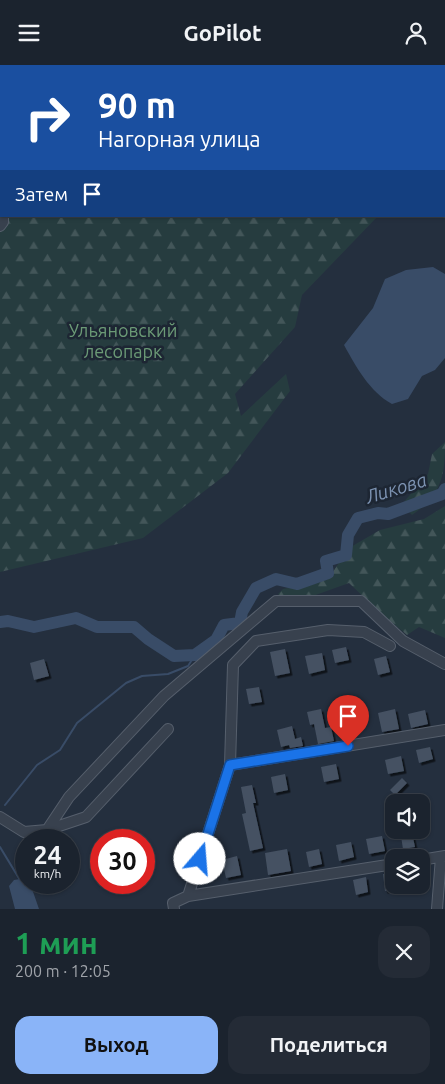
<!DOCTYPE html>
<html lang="ru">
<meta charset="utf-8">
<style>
:root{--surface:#1b232e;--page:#242b36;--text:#f1f3f6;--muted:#a0a4aa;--line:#39404a;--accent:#8ab4f8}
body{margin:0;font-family:Ubuntu,sans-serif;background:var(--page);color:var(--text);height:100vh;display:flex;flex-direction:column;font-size:19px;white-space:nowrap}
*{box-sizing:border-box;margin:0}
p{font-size:16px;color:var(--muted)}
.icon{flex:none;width:28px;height:28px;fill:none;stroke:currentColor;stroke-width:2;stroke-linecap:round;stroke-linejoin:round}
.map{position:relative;height:844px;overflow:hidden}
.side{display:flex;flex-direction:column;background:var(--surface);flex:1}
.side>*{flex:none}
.banner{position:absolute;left:0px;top:0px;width:445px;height:152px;box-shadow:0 1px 4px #0004,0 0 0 1px var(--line);background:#1a4fa0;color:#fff;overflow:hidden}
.fabs{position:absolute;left:385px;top:729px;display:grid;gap:10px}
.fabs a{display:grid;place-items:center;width:45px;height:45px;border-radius:10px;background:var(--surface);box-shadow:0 1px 4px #0004,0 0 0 1px var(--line);font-size:25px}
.speed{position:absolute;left:15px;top:764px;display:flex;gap:10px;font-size:25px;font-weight:700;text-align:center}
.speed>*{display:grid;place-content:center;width:65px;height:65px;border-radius:50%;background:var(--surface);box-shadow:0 1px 4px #0004,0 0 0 1px var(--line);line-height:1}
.speed small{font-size:12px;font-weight:400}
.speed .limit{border:8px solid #d22;background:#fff;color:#111}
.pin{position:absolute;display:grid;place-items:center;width:42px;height:42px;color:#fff;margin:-51px -21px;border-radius:50% 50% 50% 0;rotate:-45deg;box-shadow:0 0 5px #0007}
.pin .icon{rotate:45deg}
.me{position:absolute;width:55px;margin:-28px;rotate:18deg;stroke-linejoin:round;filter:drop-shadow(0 0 4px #0008)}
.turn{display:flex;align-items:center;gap:18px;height:105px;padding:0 15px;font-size:22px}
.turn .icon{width:65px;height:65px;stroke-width:2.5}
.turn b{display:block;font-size:35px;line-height:42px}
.then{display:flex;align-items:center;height:48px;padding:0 15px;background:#0003;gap:10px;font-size:19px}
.round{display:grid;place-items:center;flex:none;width:52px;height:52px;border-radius:15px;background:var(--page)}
.headline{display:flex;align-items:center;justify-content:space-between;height:85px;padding:0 15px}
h1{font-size:30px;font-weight:600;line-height:38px;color:#1e9e55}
.button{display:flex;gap:10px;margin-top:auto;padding:10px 15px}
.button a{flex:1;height:58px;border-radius:15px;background:var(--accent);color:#111;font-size:20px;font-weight:600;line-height:58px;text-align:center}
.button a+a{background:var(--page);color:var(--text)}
header{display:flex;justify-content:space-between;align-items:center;height:65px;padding:0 15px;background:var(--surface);font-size:22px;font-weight:600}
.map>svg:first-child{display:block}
.forest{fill:url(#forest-firs)}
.water{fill:#394c67}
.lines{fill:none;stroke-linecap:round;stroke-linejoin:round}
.stream{stroke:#394c67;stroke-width:2}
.river{stroke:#394c67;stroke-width:12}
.building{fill:#455162;filter:url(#shadow)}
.minor-casing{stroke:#565f6c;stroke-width:12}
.minor{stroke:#38414e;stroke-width:10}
.route-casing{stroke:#114b97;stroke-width:12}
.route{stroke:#1a73e8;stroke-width:9}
.labels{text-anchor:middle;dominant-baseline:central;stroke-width:5;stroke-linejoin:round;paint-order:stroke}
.park-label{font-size:18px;fill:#6b9a76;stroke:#1d2633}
.water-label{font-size:19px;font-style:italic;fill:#7c92b1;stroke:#1d2633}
</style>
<header><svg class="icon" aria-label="menu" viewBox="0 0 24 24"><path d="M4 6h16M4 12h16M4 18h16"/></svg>GoPilot<svg class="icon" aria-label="person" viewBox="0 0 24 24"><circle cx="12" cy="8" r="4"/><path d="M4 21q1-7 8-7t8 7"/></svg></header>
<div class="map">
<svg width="445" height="844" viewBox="0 0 445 844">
<defs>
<pattern id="forest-firs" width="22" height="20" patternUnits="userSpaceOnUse" patternTransform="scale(1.25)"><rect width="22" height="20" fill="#263c3f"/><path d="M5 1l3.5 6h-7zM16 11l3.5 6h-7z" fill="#435659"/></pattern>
<filter id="shadow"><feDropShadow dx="2.5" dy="2.5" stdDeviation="0" flood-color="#0009"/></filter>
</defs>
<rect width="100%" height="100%" fill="#242f3e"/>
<path class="forest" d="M 0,0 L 445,0 L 445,149 L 444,151 L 444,1 L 1,1 L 1,112 Z
M 7,151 L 378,151 L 302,230 L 295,262 L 235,329 L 241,351 L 286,309 L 290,326 L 228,408 L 143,473 L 0,507 L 0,166 L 8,157 Z
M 445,377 C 445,411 442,429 412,450 L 402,439 L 428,409 L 432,389 Z
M 445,441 L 445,573 L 419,562 L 407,570 L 376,544 L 349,518 L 310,532 L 282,534 L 278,529 L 283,524 L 320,517 L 330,511 L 349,483 L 380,465 L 424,454 Z"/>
<path class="water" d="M 433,202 L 445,209 L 445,293 L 435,305 L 422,311 L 408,334 L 392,339 C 370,327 356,302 344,280 L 373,243 L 385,214 L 406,205 Z
M 26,813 L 26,818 L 30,818 L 39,844 L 15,844 L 9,821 L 14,815 Z"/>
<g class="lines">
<path class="stream" d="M 5,740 L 37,700 L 60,685 L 77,658 L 126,618 L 142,611 L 168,609 L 188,601 L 195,590
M 0,782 L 20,815"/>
<path class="river" d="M 0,557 L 8,556 L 34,562 L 76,553 L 97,562 L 134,562 L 148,574 L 174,591 L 195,590 L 216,575 L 224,560 L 240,558 L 242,547 L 256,523 L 276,514 L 297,519 L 328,508 L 326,496 L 346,490 L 348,470 L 358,453 L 378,448 L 388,449 L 442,429 L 445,424"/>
</g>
<path class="building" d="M 346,582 L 349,595 L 335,598 L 332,585 Z
M 285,584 L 290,608 L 275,611 L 270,587 Z
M 322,588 L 325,605 L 309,609 L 305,591 Z
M 386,591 L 390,607 L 378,610 L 374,594 Z
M 44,594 L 49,611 L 34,615 L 30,598 Z
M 259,622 L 262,637 L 249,639 L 246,624 Z
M 321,644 L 325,663 L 331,662 L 334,676 L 318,679 L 314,659 L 310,660 L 307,647 Z
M 395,644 L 399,664 L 382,667 L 378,648 Z
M 425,645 L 428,659 L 411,663 L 408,649 Z
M 292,661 L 295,674 L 301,672 L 303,681 L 290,683 L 289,680 L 281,682 L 277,665 Z
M 430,682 L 433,694 L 419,698 L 416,685 Z
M 401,691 L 404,706 L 388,709 L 385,695 Z
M 336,699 L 339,714 L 324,717 L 321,702 Z
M 285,709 L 288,725 L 274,728 L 271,712 Z
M 402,713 L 407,718 L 395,730 L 390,725 Z
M 252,720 L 256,738 L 253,738 L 263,783 L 250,786 L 242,749 L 246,748 L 241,722 Z
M 412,768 L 415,782 L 403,784 L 401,771 Z
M 382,771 L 385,786 L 369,789 L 366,774 Z
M 351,777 L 354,792 L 339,796 L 336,780 Z
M 287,784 L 291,806 L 268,810 L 265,788 Z
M 319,784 L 322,799 L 309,802 L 306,787 Z
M 237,791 L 241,810 L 226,813 L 222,795 Z
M 394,808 L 394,820 L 406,820 L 407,823 L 385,826 L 383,809 Z
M 366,812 L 368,827 L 356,830 L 353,815 Z"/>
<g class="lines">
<g class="minor-casing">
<path id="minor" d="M 0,130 L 1,140
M 0,161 L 3,157 L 3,151
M 230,700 L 445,665
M 0,752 L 24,767 L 47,765 L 86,752 L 168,664
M 47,765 L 69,732 L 164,631 L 276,536 L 361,536 L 403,576 L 445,599
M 421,795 L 445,791
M 188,831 L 230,700 L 233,600 L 256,576 L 328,565 L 364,567 L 390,581
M 174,844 L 173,838 L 188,831 L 394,799
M 437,844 L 441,792"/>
</g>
<use href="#minor" class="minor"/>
</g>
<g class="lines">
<g class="route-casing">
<path id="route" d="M 200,794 L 230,700 L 348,681"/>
</g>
<use href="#route" class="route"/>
</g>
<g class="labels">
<g class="park-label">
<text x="123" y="265">Ульяновский<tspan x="123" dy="21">лесопарк</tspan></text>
</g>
<g class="water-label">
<text transform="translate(396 423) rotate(-17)">Ликова</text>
</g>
</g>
</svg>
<div class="fabs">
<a><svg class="icon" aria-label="sound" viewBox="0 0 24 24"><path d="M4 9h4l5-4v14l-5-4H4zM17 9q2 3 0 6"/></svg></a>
<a><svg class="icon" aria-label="layers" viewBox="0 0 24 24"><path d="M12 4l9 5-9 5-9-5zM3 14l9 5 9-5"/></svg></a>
</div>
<div class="speed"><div>24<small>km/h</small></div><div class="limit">30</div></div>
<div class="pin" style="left:348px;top:681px;background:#d93025"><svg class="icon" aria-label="arrive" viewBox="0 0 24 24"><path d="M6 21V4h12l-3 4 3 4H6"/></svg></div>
<svg class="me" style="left:200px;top:794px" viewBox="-20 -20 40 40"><circle r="19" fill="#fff"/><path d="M0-13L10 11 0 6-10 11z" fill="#1a73e8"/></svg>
<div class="banner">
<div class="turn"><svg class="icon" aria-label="right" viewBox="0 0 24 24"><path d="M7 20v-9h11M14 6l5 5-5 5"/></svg><div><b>90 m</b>Нагорная улица</div></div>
<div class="then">Затем<svg class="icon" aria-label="arrive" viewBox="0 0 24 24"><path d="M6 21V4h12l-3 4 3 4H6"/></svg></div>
</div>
</div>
<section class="side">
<div class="headline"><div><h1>1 мин</h1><p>200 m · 12:05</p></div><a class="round"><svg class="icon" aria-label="close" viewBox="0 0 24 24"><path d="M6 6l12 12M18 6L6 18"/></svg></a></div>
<div class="button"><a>Выход</a><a>Поделиться</a></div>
</section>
